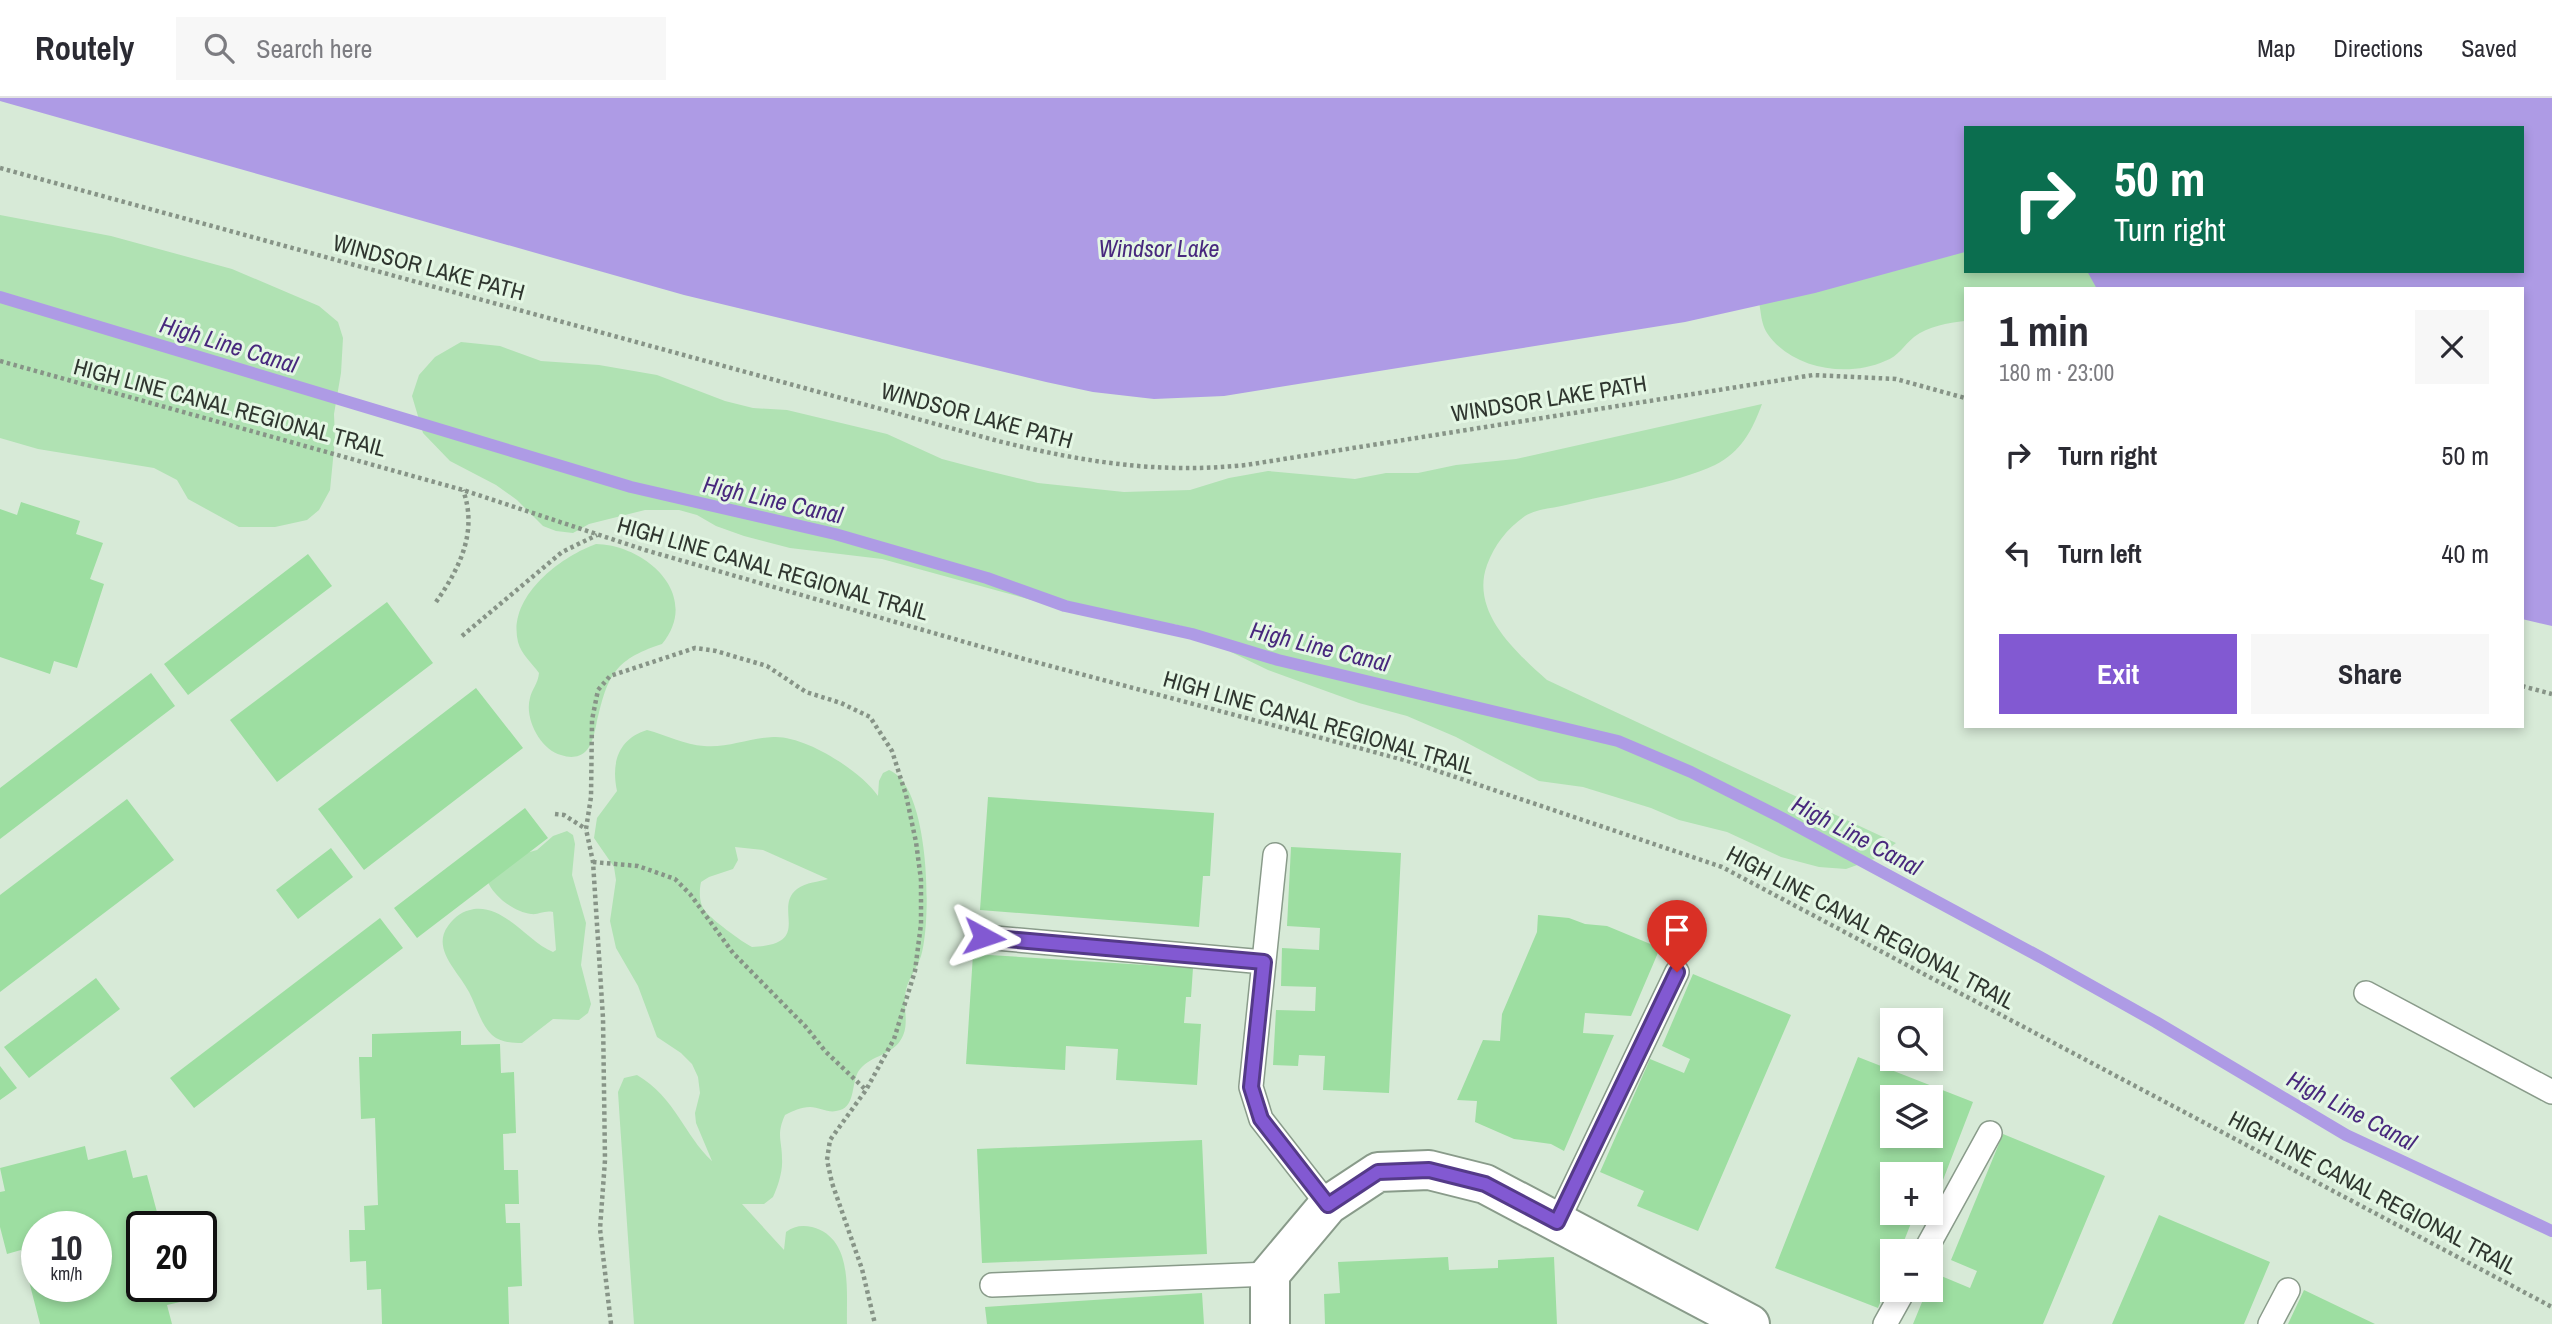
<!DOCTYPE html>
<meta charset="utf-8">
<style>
:root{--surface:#fff;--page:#f7f7f7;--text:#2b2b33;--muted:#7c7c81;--line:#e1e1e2;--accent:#8259d2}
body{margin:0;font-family:"Archivo Narrow",sans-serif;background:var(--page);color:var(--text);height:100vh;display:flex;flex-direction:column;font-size:26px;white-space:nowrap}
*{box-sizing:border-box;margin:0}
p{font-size:23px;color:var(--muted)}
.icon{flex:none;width:38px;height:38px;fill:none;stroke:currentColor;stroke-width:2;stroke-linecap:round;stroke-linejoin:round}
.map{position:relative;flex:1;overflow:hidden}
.panel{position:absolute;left:1964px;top:189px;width:560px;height:441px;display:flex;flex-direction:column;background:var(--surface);border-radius:0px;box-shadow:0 4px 10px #0003}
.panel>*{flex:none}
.hud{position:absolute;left:1964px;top:28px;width:560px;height:147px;border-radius:0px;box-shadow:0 4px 10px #0003;background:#0b6e4f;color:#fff;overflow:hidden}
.buttons{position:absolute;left:1880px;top:910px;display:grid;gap:14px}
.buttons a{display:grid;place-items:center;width:63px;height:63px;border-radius:0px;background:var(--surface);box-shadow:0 4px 10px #0003;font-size:35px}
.speed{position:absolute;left:21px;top:1113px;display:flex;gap:14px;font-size:35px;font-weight:700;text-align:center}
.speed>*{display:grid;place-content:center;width:91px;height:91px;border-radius:50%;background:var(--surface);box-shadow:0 4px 10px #0003;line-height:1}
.speed small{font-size:18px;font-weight:400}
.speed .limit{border:4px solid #111;border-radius:10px;background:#fff;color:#111}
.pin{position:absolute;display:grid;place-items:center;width:60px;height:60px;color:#fff;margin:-72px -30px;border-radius:50% 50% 50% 0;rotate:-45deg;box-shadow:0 0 7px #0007}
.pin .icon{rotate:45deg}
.me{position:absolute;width:77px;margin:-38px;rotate:95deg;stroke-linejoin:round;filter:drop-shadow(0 0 5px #0008)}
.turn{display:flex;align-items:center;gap:24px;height:147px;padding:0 35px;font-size:32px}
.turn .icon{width:91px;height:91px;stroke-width:2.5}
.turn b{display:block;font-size:49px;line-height:60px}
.round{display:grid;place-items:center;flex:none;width:74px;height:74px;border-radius:0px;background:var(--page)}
.headline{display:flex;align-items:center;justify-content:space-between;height:119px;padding:0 35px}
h1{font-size:42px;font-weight:700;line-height:52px}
.primary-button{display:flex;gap:14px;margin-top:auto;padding:14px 35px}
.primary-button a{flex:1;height:80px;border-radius:0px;background:var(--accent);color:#fff;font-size:28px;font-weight:700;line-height:80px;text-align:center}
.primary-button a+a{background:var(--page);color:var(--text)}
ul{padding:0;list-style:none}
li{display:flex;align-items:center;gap:21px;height:98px;padding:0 35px}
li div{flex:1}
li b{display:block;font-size:26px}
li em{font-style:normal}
header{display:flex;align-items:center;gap:42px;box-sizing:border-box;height:98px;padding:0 35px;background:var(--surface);border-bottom:2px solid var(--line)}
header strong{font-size:33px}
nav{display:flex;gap:38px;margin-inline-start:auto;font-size:24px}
.search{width:490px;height:63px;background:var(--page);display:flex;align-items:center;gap:18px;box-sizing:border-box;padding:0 24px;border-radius:0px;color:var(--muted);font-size:26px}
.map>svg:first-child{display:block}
.green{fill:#b0e2b3;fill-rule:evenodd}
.water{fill:#ae9be5}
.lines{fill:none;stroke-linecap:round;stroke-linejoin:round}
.stream{stroke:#ae9be5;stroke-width:12}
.building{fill:#9ddea1;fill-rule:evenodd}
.service-casing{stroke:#899b8a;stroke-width:26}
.minor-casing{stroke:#899b8a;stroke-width:42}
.path{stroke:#879487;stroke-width:4.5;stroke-dasharray:3.5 3.5;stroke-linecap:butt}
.service{stroke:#fff;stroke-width:23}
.minor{stroke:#fff;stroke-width:38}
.route-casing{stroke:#543a88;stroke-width:18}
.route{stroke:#8259d2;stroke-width:12}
.labels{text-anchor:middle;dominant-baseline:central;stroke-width:6;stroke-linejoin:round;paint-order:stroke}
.street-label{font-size:23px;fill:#2f362f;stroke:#e4f7e4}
.water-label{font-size:24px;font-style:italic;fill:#48287d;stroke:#e4f7e4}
</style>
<header>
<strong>Routely</strong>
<div class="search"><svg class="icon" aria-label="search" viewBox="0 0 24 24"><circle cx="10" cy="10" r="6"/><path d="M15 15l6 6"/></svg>Search here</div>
<nav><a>Map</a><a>Directions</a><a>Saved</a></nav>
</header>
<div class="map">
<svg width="2552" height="1226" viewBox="0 0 2552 1226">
<rect width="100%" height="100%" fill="#d7ead7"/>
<path class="green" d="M 0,117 L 111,138 L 232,171 L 319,208 L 338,224 L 343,240 L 341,275 L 334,316 L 335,341 L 330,392 L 319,412 L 307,422 L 275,429 L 239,429 L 188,401 L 177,382 L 154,370 L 38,351 L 0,340 Z
M 1965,143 L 1965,173 L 2115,173 L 2126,191 L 1965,191 L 1965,223 C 1948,225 1928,228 1914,239 C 1903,248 1899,258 1885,263 C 1847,280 1791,271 1767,235 C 1761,226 1761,214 1759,204 Z
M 461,244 L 500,248 L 541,263 L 599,267 L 657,277 L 725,303 L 753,310 L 787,312 L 887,336 L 942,361 L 980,371 L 1038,385 L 1124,394 L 1190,392 L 1229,380 L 1268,373 L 1355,381 L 1386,375 L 1418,375 L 1456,367 L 1516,361 L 1762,306 C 1752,333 1741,354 1715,367 C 1674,386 1610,396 1566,407 C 1554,410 1536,411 1525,418 C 1506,432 1495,446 1487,467 C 1470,514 1516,554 1547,582 L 1896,745 L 1874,761 L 1846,771 L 1819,769 L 1781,759 L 1727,734 L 1679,722 L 1651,710 L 1583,689 L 1539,683 L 1456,639 L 1407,618 L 1359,605 L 1268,572 L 1231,554 L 1199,533 L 1174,526 L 1124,525 L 1083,516 L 882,461 L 790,450 L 744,438 L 716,428 L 697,417 L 679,412 L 645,412 L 589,426 L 573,435 L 556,433 L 543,428 L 517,402 L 496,387 L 450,363 L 423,335 L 412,298 L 419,277 L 435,259 Z
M 596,446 C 646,447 702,497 662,546 C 612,562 607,580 596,628 C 594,636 592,647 586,653 C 579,660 570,660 561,657 C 541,652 524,621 530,600 C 532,591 538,586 539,575 C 532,565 521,556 518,544 C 507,499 560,459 596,446 Z
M 647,632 C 666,637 685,647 704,648 C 728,650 750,640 773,639 C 805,637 861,673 878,698 L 879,683 L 883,675 L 889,672 C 930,688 932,822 921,858 C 917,870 909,879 906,892 C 902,909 911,928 900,943 C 890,958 868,958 858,974 C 851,986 856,1011 836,1013 C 828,1015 819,1009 810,1009 C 801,1009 793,1013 785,1017 C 776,1037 782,1042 782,1061 C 783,1073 778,1088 773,1099 L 764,1106 L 742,1106 L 784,1152 L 786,1134 C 794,1128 802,1127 812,1129 C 854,1140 846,1194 847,1226 L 634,1226 L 620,1025 L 618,994 L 624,980 L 637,977 C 676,1000 684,1037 712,1063 L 696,1025 L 695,1015 L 700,995 L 698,979 L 692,966 L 681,955 L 657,939 L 638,888 L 616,850 L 610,823 L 616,782 L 614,769 L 594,740 L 597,720 L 617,693 C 611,665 618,641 647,632 ZM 735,749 L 763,752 L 828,781 C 819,784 806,784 797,791 C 772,810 815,847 752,849 C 742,844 711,821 705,813 C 699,805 699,793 701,784 L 709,779 L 733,771 L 738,762 Z
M 567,733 L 573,737 L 575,746 L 572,777 L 586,825 L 581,867 L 591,906 L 588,915 L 579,922 L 553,921 L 522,945 C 511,945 500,944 492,937 C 481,927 476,907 469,894 C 459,874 431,851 448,828 C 455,818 463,813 474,811 C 505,807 528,844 553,854 L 556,852 L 553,814 C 544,812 539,817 531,816 C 514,814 493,798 487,782 L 501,762 L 537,752 L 553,738 Z"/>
<path class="water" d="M 0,0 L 2552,0 L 2552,528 L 2522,521 L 2522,191 L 2097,191 L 2087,173 L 2522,173 L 2522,30 L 1965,30 L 1965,154 L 1815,195 L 1685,224 L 1224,298 L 1154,301 L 1093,294 L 1046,284 L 684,197 L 0,3 Z"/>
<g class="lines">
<path class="stream" d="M 0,199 L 631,389 L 835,436 L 987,480 L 1065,508 L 1192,536 L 1278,562 L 1618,643 L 1691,674 L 1782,720 L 2042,860 L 2156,924 L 2346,1037 L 2552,1133"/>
</g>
<path class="building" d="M 21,404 L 80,423 L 76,436 L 103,445 L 90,481 L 104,486 L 77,570 L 54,563 L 50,576 L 0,559 L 0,411 L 17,417 Z
M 308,456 L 332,488 L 188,597 L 164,566 Z
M 387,504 L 433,565 L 277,684 L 230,622 Z
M 151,575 L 175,608 L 0,741 L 0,690 Z
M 476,590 L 523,650 L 364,772 L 318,711 Z
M 988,699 L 1214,715 L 1210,778 L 1203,778 L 1199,829 L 980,812 Z
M 127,701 L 174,762 L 0,894 L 0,797 Z
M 525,710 L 548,740 L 417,840 L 394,810 Z
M 1291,749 L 1401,755 L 1389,995 L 1323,992 L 1325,958 L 1299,957 L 1298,968 L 1273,967 L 1276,912 L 1315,913 L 1316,889 L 1281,888 L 1282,850 L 1319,852 L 1320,830 L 1287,828 Z
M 331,750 L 353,779 L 298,821 L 276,792 Z
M 1538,817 L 1569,820 L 1585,826 L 1607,828 L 1660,850 L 1631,918 L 1585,915 L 1583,935 L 1614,937 L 1564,1053 L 1551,1046 L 1514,1041 L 1475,1024 L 1477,1003 L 1457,1002 L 1483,942 L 1500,943 L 1502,916 L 1537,834 Z
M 380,820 L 403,850 L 194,1010 L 170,980 Z
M 973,856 L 1193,870 L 1191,899 L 1186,899 L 1184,925 L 1201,926 L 1197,987 L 1116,982 L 1118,951 L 1066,948 L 1065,972 L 966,966 Z
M 1693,876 L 1791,917 L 1698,1133 L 1637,1108 L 1644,1093 L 1600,1074 L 1650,961 L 1684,975 L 1690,961 L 1662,948 Z
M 96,880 L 120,911 L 29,980 L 4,949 Z
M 461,933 L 461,947 L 500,946 L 501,975 L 514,974 L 516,1035 L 503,1036 L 504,1072 L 518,1072 L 519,1106 L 505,1106 L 506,1125 L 520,1125 L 522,1188 L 508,1189 L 509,1226 L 382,1226 L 381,1191 L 367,1192 L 366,1163 L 350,1164 L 349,1132 L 365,1132 L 364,1108 L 378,1107 L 375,1020 L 361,1021 L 359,959 L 372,959 L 372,936 Z
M 1858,959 L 1973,1004 L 1943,1082 L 1907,1068 L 1904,1076 L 1892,1076 L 1892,1115 L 1915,1115 L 1900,1153 L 1892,1153 L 1892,1175 L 1878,1210 L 1775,1170 ZM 1892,999 L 1930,999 L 1930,1038 L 1892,1038 Z
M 0,968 L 17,990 L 0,1002 Z
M 2003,1036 L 2105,1078 L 2043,1226 L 1913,1226 L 1927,1192 L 1930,1192 L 1934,1175 L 1970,1190 L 1977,1173 L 1951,1162 Z
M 1202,1042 L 1207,1156 L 982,1165 L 977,1051 Z
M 85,1048 L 88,1062 L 126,1052 L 133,1080 L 147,1077 L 161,1129 L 142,1129 L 142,1188 L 176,1188 L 180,1204 L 167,1207 L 172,1226 L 40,1226 L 21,1152 L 7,1156 L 0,1129 L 0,1094 L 5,1093 L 0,1070 ZM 37,1129 L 96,1129 L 96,1188 L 37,1188 Z
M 2159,1117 L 2270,1164 L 2244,1226 L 2112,1226 Z
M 1448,1159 L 1449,1172 L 1498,1170 L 1498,1162 L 1554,1159 L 1557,1226 L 1325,1226 L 1324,1196 L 1340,1195 L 1338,1164 Z
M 2304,1192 L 2375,1226 L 2288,1226 Z
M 1202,1195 L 1204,1226 L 987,1226 L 985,1209 Z"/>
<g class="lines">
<g class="service-casing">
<path id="service" d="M 1275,757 L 1251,989 L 1261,1021 L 1328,1107
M 984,839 L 1264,864
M 2366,895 L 2552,994
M 1557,1124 L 1677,874
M 1925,1153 L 1990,1035
M 992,1187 L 1270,1176
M 1885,1226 L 1904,1192
M 2270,1226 L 2288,1192"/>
</g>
<g class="minor-casing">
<path id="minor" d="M 1270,1226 L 1270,1176 L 1328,1107 L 1378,1074 L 1429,1072 L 1485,1086 L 1750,1226"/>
</g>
<path class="path" d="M 0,70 L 998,343 C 1084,364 1157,376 1246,367 L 1813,277 L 1896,281 L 1965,300
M 0,263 L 463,392 L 645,452 L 1024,561 L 1408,663 L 1722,769 L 2552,1209
M 436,504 C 460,470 478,433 463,392
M 462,538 L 562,454 L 597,437
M 2522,588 L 2552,596
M 555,716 L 564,717 L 586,731
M 593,764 L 638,768 L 675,781 L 690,796 L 733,855 L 806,929 L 825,953 L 866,992
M 611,1226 L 600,1131 L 605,1062 L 603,920 L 593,764 L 586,731 L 591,699 L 592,622 L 598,592 L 610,578 L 695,550 L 716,553 L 767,568 L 806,594 L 841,605 L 870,619 L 892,653 L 906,697 L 916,744 L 921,782 L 921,826 L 915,873 L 894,941 L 866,992 L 830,1042 L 827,1062 L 832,1085 L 862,1171 L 875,1226"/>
<use href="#service" class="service"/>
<use href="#minor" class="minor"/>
</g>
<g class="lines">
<g class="route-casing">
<path id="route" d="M 984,839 L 1264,864 L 1251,989 L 1261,1021 L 1328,1107 L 1378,1074 L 1429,1072 L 1485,1086 L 1557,1124 L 1677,874"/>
</g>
<use href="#route" class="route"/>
</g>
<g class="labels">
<g class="street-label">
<text transform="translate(429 169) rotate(15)">WINDSOR LAKE PATH</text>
<text transform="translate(1549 300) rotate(-9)">WINDSOR LAKE PATH</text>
<text transform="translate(230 309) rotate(15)">HIGH LINE CANAL REGIONAL TRAIL</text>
<text transform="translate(977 317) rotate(15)">WINDSOR LAKE PATH</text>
<text transform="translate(773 470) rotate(16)">HIGH LINE CANAL REGIONAL TRAIL</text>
<text transform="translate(1319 624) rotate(16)">HIGH LINE CANAL REGIONAL TRAIL</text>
<text transform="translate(1871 829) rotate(28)">HIGH LINE CANAL REGIONAL TRAIL</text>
<text transform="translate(2373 1094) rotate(28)">HIGH LINE CANAL REGIONAL TRAIL</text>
</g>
<g class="water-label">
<text x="1159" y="150">Windsor Lake</text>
<text transform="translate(229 246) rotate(17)">High Line Canal</text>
<text transform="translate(773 401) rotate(13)">High Line Canal</text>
<text transform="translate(1320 548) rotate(14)">High Line Canal</text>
<text transform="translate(1857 737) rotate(28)">High Line Canal</text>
<text transform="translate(2352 1012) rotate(28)">High Line Canal</text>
</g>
</g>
</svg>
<div class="buttons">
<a><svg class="icon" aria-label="search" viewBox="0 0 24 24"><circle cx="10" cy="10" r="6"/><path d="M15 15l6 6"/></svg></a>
<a><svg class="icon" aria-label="layers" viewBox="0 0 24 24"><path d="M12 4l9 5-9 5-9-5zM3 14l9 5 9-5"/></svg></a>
<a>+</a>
<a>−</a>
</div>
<div class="speed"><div>10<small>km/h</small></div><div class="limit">20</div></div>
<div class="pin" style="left:1677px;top:874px;background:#d93025"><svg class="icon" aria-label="arrive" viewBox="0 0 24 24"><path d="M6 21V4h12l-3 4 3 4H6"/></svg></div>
<svg class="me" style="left:984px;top:839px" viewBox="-20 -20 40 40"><path d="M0-17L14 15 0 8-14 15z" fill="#8259d2" stroke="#fff" stroke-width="4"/></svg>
<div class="hud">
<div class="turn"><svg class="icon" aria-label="right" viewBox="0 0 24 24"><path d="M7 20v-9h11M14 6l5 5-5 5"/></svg><div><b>50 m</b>Turn right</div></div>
</div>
<section class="panel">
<div class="headline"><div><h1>1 min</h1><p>180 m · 23:00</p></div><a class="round"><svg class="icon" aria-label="close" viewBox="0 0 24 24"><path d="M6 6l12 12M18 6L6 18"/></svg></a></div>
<ul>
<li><svg class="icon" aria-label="right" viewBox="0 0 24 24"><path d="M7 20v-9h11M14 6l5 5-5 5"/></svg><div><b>Turn right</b></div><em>50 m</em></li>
<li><svg class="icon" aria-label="left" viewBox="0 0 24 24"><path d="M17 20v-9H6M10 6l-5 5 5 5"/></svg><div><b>Turn left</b></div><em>40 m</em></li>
</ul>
<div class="primary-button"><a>Exit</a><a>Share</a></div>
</section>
</div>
